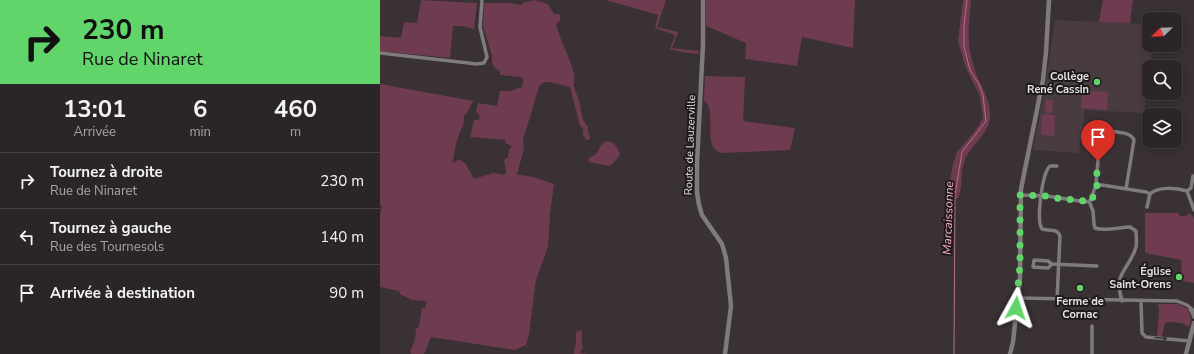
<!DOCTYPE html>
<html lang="fr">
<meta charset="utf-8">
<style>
:root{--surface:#2b2527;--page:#332d2f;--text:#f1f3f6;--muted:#a6a5a7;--line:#474244}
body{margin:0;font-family:"Nunito Sans",sans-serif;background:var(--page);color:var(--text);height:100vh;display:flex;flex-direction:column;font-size:15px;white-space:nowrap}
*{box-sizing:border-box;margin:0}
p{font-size:13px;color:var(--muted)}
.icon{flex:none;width:22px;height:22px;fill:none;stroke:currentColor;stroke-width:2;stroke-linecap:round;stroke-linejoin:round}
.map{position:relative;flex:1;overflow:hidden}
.details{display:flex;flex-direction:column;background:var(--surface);width:380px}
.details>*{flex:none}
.top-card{background:#61d46a;color:#111;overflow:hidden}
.needle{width:26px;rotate:247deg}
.fabs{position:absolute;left:762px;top:12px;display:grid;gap:8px}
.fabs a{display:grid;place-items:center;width:40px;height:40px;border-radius:8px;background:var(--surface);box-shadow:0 2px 10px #0003,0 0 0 1px var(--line);font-size:20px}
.pin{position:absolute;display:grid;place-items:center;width:34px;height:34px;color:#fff;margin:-41px -17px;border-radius:50% 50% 50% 0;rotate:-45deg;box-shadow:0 0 4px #0007}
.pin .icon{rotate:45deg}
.me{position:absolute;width:44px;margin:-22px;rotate:5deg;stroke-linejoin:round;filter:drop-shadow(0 0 3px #0008)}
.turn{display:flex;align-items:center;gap:14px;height:84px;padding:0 16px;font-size:18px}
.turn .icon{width:52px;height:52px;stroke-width:2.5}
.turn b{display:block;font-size:28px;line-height:34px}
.eta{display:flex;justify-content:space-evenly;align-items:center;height:68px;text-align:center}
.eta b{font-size:24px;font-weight:700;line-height:28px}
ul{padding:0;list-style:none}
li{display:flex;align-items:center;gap:12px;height:56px;padding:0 16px;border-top:1px solid var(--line)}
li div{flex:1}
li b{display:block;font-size:15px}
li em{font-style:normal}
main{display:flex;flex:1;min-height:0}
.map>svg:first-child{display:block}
.built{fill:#493c41}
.green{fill:#6f3b50}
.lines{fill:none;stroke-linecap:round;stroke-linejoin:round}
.stream{stroke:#b2718e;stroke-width:1}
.minor{stroke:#7f7b7c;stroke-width:3.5}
.tertiary{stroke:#7f7b7c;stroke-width:4.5}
.oneway{stroke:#3b3739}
.route{stroke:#61d46a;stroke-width:7;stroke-dasharray:0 12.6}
.poi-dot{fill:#61d46a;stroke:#1e1a1c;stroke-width:1.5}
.labels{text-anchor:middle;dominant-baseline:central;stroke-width:4;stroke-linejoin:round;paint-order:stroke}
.poi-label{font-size:11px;font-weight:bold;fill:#e5e0e2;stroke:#1e1a1c;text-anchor:end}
.street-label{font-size:11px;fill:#e5e0e2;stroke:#1e1a1c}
.water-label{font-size:12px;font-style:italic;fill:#faaecb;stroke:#1e1a1c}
</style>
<main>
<section class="details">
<div class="top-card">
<div class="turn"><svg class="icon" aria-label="right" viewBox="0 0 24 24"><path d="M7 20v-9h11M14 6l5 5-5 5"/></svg><div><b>230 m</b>Rue de Ninaret</div></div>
</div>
<div class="eta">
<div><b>13:01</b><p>Arrivée</p></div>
<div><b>6</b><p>min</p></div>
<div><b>460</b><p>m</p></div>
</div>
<ul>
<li><svg class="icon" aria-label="right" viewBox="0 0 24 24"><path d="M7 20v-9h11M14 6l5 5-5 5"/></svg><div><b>Tournez à droite</b><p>Rue de Ninaret</p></div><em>230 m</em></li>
<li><svg class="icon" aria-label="left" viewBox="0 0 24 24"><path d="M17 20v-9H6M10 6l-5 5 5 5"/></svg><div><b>Tournez à gauche</b><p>Rue des Tournesols</p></div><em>140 m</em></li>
<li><svg class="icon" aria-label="arrive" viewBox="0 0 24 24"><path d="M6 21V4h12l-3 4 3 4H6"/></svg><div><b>Arrivée à destination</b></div><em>90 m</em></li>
</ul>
</section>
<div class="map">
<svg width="814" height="354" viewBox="0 0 814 354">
<rect width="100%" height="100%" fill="#393134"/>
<path class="built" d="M 675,20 L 769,24 L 769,45 L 773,45 L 770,67 L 769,67 L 769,78 L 764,113 L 705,110 L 699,153 L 653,150 L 665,87 Z"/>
<path class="green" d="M 41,0 L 97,3 L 94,29 L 82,26 L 73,26 L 70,58 L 0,51 L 0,36 L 21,38 L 24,22 L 37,23 Z
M 155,0 L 168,4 L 174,14 L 178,14 L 180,15 L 180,21 L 176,24 C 180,41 190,56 194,74 C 195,77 193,82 194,86 C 195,92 199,98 200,104 C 201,112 202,121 208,127 L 208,133 L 210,136 L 209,140 L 206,140 L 203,134 L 203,128 L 200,126 L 190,87 L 169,82 L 165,82 L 160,85 L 155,99 L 152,111 L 143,139 L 144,148 L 137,175 C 149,174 162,180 174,184 L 170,214 L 168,247 L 156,280 L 149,335 L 146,345 L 135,350 L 51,337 L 44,354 L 31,354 L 30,351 L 35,340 L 36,329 L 39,327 L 42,308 L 45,308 L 47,301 L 32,300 L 20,294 L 19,291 L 0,287 L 0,214 L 2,206 L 0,205 L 0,84 L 93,101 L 87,113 L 84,115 C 85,124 81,129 78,137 C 75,146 74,154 73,163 L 79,159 L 86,164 L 94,179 L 113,173 L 124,175 L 126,173 L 124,161 L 126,158 L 128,158 L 129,150 L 132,146 L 125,143 L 125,140 L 90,137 L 94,120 L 99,120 L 100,115 L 96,112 L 98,103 L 117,106 L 120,91 L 130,91 L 142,87 L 143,81 L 142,77 L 120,75 L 120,71 L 115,68 L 112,64 L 112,56 L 103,26 L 104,3 L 128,3 L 142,5 L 142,3 Z
M 226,0 L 286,0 L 277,27 L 298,32 L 292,48 L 319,51 L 318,54 L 301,52 L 290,49 L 295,35 L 275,28 L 278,15 Z
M 326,0 L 475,0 L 473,48 L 422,37 L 417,66 L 365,59 L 366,43 L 326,26 Z
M 583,0 L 591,0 C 589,26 586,41 594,67 C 598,83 611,98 610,116 C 610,133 593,143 586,157 C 581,167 582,177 581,187 C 581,190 579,195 578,199 L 567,196 L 573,164 L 577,152 L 595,131 L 603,118 L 600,96 L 586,68 L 578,41 Z
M 723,0 L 753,0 L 750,23 L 719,22 Z
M 325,76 L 365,77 L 363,121 L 415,128 L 410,150 L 342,153 C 320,149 339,111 324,101 Z
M 702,90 L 728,92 L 727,110 L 701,108 Z
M 666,99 L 673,100 L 672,113 L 665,113 Z
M 662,114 L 675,115 L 674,136 L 661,135 Z
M 226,141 C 235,142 237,146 240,154 L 237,159 L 230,166 L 209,162 L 208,160 C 210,156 213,156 216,154 C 220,149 220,144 226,141 Z
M 765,213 L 799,213 L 799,216 L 806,216 L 809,213 L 813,216 L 814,220 L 814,283 L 803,281 L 804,276 L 802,276 L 801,260 L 765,253 Z
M 778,304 L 798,304 L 808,309 L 811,320 L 809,327 L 802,323 L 786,322 L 784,326 L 782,337 L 777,336 L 779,311 Z
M 201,330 C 204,335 200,341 203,347 L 200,353 L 208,354 L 194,354 L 194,350 L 196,344 L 196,332 Z"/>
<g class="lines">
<path class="stream" d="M 574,354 L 575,195 L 582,152 L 606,121 L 603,95 L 599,84 L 590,70 L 584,47 L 584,25 L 587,0"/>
<path class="minor" d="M 0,53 L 97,64 L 104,63 L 107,57 L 100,27 L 102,0
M 717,186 L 716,183 L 718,161 L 717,152 L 720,136 L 725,131 C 734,132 750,131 754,140 L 746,189
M 717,186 L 722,185 L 766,192 L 770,194 C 778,186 797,188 807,191 L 814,210
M 807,191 L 811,188 L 813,176
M 640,195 L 667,196 L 706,202 L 711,200 L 714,190 L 717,186
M 709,201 L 713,211 L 714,224 L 715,228 C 726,232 739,227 750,227 L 756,231 C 756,236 757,242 756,247 C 749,271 733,271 742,301
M 767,207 L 770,194
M 672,264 L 668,268 L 653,267 L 654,260 L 668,261 L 672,264 L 717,266
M 638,298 L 797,301 L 807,305 L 814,311
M 677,299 L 680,236 C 677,228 669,231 662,229 C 656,221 662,173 670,166 L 677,166
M 761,301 L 762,333 L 766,337 L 810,341
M 810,308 L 814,317
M 712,326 L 712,354"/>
<path class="tertiary" d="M 323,0 L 323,44 L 317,163 L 317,192 L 319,205 L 322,215 L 342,244 L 346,258 L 351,306 L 345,354
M 636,317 L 640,277 L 641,189 L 663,80 L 666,52 L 669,0
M 630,354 L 633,342 L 636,314
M 806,354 L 814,323"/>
</g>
<defs><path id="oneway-shaft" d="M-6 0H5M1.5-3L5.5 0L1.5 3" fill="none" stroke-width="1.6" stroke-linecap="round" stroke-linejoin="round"/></defs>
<use class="oneway" href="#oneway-shaft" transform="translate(781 338) rotate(5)"/>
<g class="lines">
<path class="route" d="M 636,308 L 640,265 L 640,195 L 667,196 L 687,200 L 693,199 L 709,202 C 715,198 713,191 717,186 L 716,183 L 718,161"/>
</g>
<g class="poi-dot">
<circle cx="717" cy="82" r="4"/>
<circle cx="799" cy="277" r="4"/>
<circle cx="700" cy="288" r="4"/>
</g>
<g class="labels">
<g class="poi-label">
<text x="709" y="76">Collège<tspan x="709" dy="13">René Cassin</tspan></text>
<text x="791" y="271">Église<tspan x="791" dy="13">Saint-Orens</tspan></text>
<text x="700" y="301" text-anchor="middle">Ferme de<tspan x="700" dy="13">Cornac</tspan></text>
</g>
<g class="street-label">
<text transform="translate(310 145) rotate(-88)">Route de Lauzerville</text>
</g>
<g class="water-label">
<text transform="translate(568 218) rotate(-88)">Marcaissonne</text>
</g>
</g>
</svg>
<div class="fabs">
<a><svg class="needle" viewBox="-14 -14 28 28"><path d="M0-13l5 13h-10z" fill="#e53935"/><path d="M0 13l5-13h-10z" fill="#a6a5a7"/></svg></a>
<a><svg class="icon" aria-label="search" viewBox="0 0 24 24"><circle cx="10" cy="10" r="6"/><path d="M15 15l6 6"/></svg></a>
<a><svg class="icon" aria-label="layers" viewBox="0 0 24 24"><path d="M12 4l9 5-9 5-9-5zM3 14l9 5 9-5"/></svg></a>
</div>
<div class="pin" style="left:718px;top:161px;background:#d93025"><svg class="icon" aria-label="arrive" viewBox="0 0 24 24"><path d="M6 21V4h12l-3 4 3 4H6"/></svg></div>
<svg class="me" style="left:636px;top:308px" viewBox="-20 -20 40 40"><path d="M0-17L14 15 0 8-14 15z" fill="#61d46a" stroke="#fff" stroke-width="4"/></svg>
</div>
</main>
